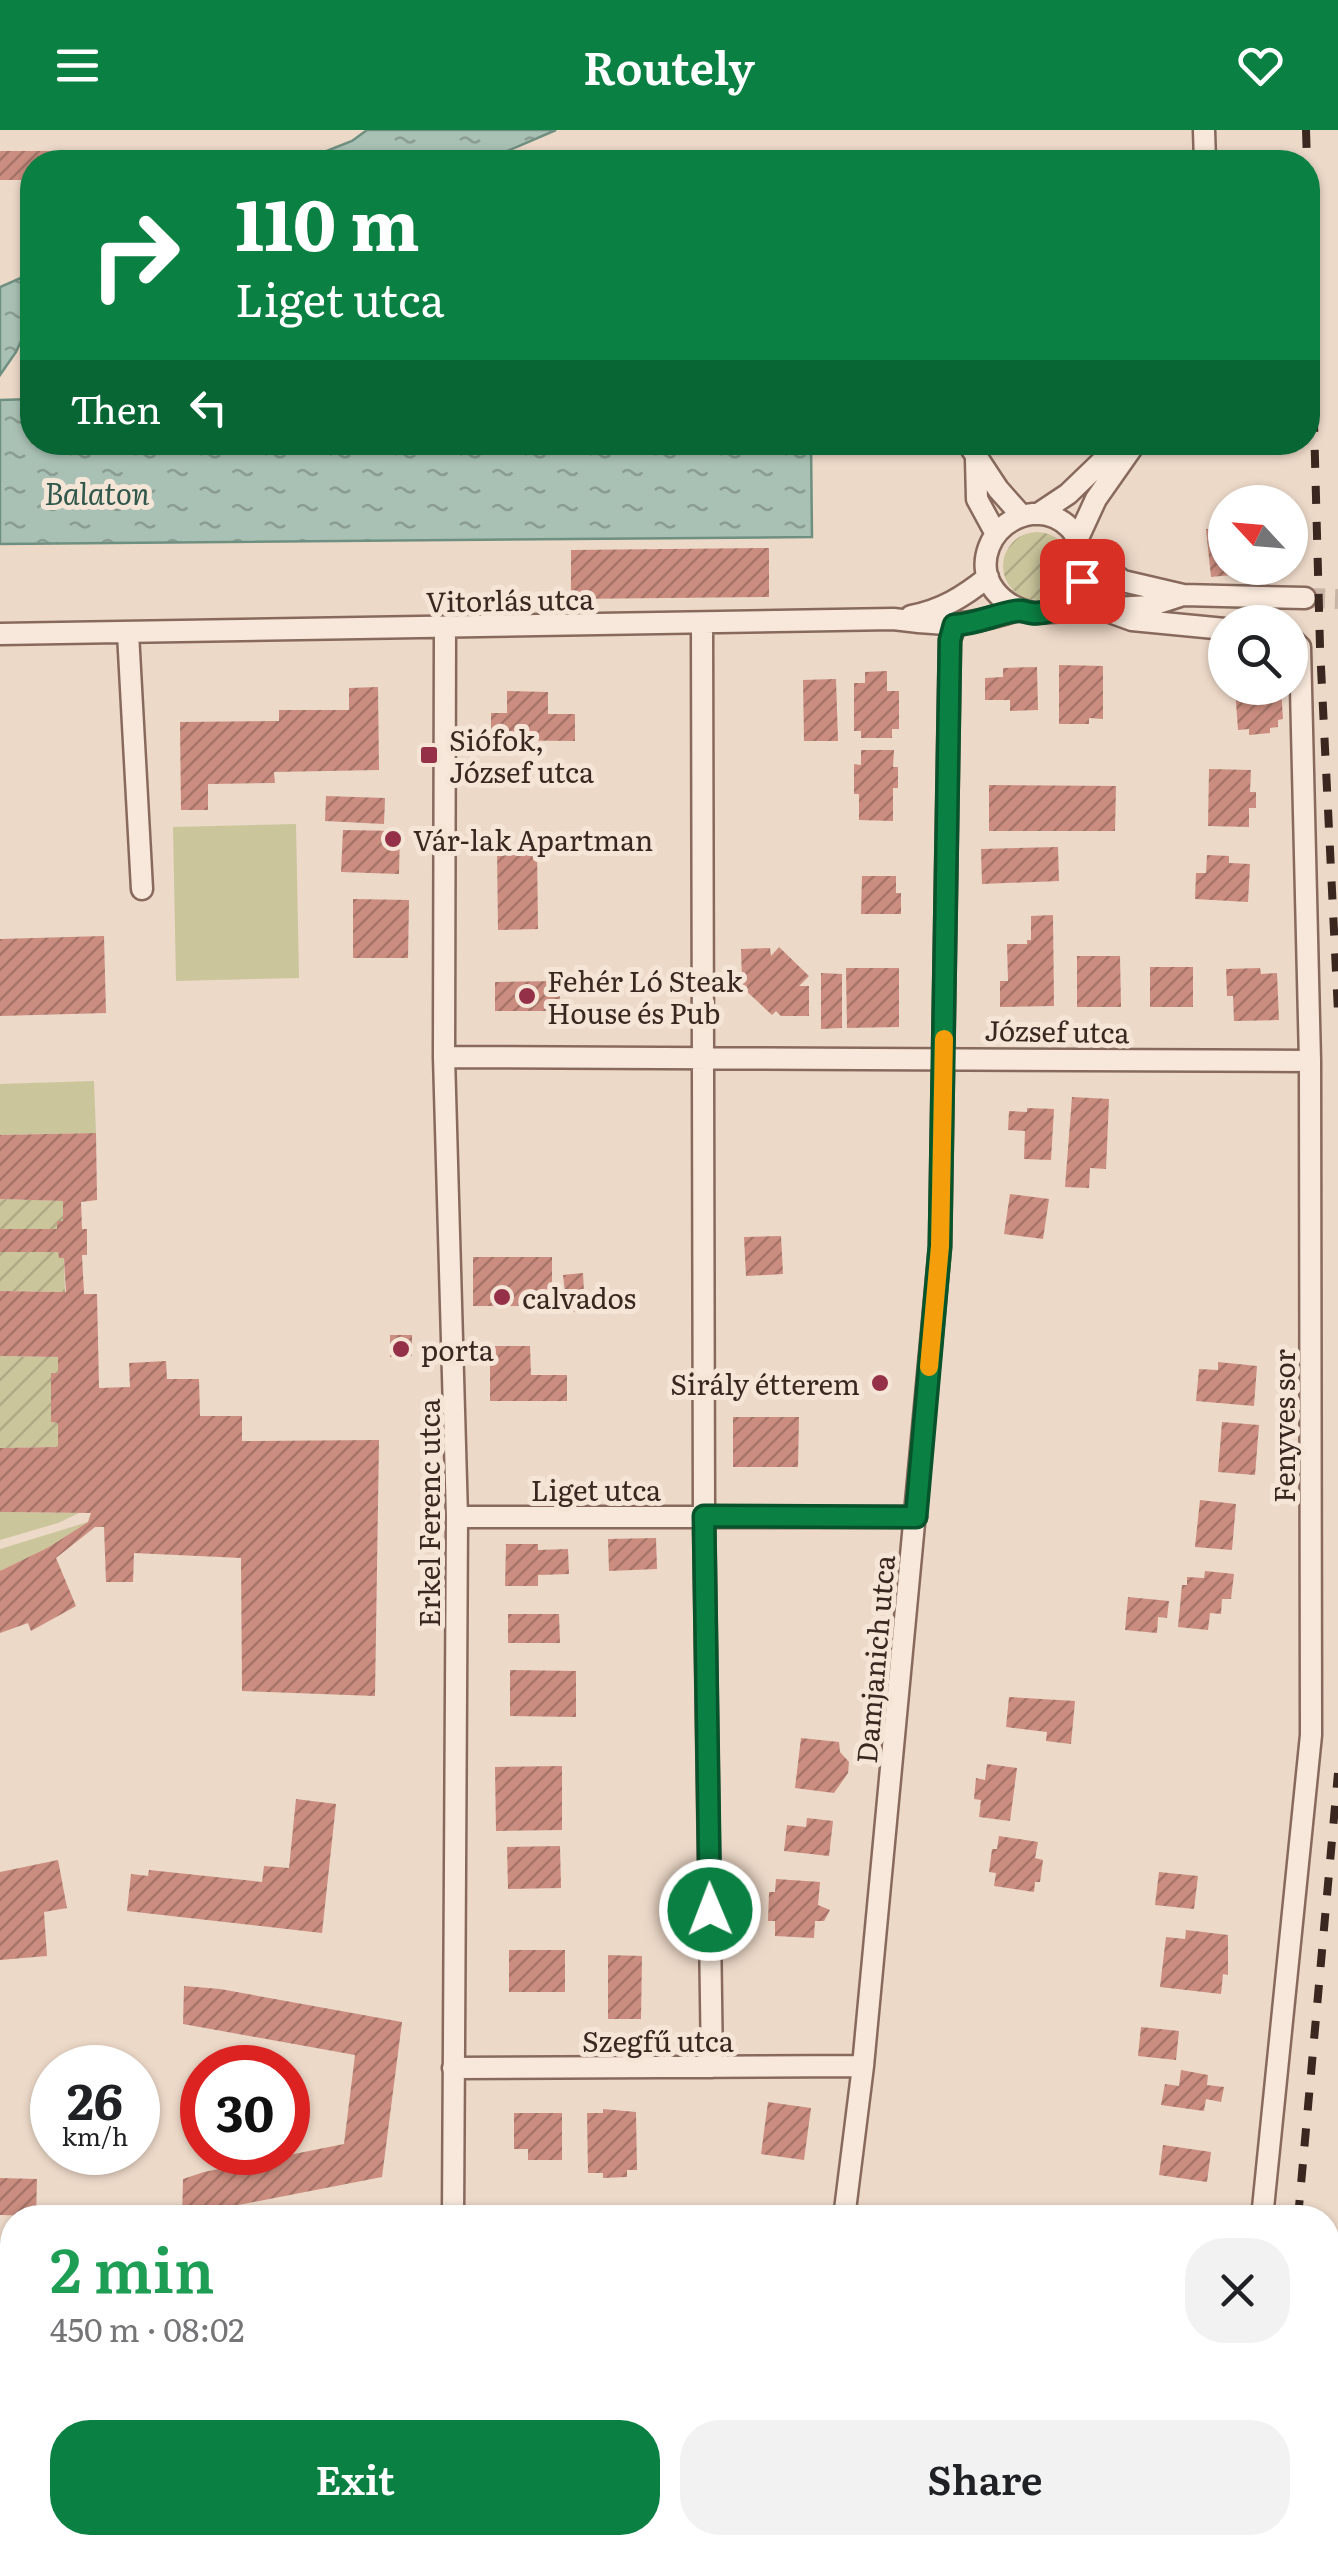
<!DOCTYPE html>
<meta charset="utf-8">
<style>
:root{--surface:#fff;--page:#f2f2f2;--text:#202124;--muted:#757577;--accent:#0b8043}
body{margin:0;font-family:Literata,serif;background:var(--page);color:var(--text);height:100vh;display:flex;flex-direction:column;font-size:38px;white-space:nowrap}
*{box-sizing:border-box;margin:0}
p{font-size:32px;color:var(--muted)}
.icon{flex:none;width:55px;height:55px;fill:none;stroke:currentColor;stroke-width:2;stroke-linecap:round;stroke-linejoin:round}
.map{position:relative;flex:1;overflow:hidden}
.panel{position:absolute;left:0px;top:2075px;width:1340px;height:350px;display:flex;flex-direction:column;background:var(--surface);border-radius:40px 40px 0 0;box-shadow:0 2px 8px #0004}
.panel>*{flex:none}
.guide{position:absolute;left:20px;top:20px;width:1300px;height:305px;border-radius:40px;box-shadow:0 2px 8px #0004;background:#0b8043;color:#fff;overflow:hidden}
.needle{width:65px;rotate:296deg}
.fabs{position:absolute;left:1208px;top:355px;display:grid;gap:20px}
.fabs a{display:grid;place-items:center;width:100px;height:100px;border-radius:50%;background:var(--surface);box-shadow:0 2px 8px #0004;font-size:50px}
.speed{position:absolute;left:30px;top:1915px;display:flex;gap:20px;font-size:50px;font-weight:700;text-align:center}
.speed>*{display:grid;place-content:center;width:130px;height:130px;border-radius:50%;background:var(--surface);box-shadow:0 2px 8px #0004;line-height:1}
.speed small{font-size:25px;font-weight:400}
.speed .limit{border:15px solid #d22;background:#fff;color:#111}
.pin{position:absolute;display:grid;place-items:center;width:85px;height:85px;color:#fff;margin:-42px;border-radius:20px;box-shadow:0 5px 15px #0006}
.me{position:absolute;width:110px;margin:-55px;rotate:359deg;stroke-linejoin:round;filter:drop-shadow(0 0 8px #0008)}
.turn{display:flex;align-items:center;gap:35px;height:210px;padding:0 50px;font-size:45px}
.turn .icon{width:130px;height:130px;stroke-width:2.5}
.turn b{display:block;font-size:70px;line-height:85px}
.then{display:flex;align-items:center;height:95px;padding:0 50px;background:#0003;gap:20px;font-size:38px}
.round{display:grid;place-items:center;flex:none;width:105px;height:105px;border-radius:40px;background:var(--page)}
.summary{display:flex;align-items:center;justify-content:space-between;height:170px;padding:0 50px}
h1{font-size:60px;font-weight:600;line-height:75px;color:#1e9e55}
.button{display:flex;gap:20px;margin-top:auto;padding:20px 50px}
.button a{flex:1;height:115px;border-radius:40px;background:var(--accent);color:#fff;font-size:40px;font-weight:600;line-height:115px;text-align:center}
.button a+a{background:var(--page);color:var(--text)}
header{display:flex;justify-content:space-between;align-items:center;height:130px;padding:0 50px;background:var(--accent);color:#fff;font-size:45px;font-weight:600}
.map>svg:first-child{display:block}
.grass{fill:#cbc59c}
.sand{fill:url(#sand-dots)}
.garden{fill:url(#garden-furrows)}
.water{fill:url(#water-ripples);stroke:#6f9080;stroke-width:2.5}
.building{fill:url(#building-hatch)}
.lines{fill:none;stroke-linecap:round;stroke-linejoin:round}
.minor-tunnel{stroke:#c9b5a6;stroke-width:20;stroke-dasharray:20 10;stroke-linecap:butt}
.minor-casing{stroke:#886a5d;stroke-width:25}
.minor{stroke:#f8e8db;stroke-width:20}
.rail{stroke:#392720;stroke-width:8;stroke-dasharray:18 18;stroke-linecap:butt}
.route-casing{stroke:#07532c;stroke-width:25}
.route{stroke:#0b8043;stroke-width:18}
.slow{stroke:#f59e0b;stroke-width:18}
.poi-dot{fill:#953049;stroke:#f5e5d7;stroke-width:4}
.labels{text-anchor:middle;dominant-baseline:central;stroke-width:10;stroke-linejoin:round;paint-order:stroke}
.street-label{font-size:28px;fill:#392720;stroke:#f5e5d7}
.poi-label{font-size:28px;fill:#392720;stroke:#f5e5d7;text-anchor:start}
.water-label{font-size:30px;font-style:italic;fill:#30584c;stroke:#f5e5d7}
</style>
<header><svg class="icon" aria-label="menu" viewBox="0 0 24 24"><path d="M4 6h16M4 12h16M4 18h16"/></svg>Routely<svg class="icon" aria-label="heart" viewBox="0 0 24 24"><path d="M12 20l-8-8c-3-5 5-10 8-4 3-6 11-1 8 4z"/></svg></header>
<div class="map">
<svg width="1338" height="2425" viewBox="0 0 1338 2425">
<defs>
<pattern id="sand-dots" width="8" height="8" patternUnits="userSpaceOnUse" patternTransform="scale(2.5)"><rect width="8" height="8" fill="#e7c7a6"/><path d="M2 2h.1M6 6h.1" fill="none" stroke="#c7ab8f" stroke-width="1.8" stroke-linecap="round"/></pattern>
<pattern id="garden-furrows" width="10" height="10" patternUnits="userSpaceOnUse" patternTransform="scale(2.5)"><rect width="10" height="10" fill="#cbc59c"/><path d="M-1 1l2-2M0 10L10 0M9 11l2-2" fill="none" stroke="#afa986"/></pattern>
<pattern id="water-ripples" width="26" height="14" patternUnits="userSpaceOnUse" patternTransform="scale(2.5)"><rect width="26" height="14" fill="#a9c1b4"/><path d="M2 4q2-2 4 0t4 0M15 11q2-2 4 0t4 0" fill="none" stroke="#8b9d92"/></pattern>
<pattern id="building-hatch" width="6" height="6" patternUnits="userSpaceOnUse" patternTransform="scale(2.5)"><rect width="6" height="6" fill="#ca8d7f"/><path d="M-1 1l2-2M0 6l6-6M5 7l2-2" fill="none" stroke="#a57368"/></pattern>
</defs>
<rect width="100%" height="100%" fill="#edd9c8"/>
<path class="grass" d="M 296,694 L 299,848 L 176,851 L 173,697 Z
M 94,951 L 96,1003 L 0,1005 L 0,954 Z
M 0,1382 L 79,1383 L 58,1393 L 0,1410 Z
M 88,1392 L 49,1417 L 0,1441 L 0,1419 Z"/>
<path class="sand" d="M 0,2141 L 12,2142 L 12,2412 L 87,2413 L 87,2425 L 0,2425 Z"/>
<path class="garden" d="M1003 436a34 34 0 1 1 68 0a34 34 0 1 1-68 0Z
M 0,1069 L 63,1071 L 63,1091 L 57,1091 L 57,1099 L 0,1099 Z
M 0,1122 L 58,1122 L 59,1127 L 64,1128 L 65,1162 L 0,1161 Z
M 0,1226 L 58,1227 L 58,1243 L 51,1244 L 51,1292 L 58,1293 L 58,1317 L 0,1318 Z"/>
<path class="water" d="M 367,0 L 556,0 L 482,32 L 299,32 L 352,11 Z
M 32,143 L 32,195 L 27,198 L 16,222 L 0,245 L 0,157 Z
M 32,269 L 32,312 L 811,313 L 812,407 L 0,414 L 0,270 Z"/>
<path class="building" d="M 0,21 L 120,21 L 120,32 L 32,32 L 32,50 L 0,50 Z
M 1225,397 L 1225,438 L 1273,438 L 1273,441 L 1211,447 L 1206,399 Z
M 769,418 L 769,467 L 571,469 L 571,420 Z
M 1059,535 L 1103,536 L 1103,589 L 1089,588 L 1089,594 L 1059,594 Z
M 1037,537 L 1038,580 L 1010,581 L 1010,570 L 985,570 L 985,548 L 1003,547 L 1003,538 Z
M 887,541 L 887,561 L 899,561 L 899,599 L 892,599 L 892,608 L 861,608 L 861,601 L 854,601 L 854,553 L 865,553 L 865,542 Z
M 836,549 L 838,611 L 804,611 L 803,550 Z
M 378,557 L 379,640 L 274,642 L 275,653 L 208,654 L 208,680 L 181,680 L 180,592 L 279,591 L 279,580 L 349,580 L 349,558 Z
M 1235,558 L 1281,558 L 1283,589 L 1278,590 L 1278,597 L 1270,598 L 1270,603 L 1249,605 L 1249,599 L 1238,600 Z
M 507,561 L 548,562 L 548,584 L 575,584 L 575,611 L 491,610 L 491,583 L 507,583 Z
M 861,620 L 894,620 L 893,637 L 898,637 L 898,658 L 893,658 L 893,691 L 859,690 L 859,664 L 854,664 L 854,634 L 861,635 Z
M 1209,639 L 1251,640 L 1250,662 L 1256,662 L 1256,678 L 1249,678 L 1249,697 L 1208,696 Z
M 989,655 L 1116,656 L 1115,701 L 989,701 Z
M 326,666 L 385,668 L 384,694 L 325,691 Z
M 343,700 L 400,701 L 399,744 L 341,742 Z
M 537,717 L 538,799 L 498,800 L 497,718 Z
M 1058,717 L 1059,751 L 982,754 L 981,719 Z
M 1207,725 L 1229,726 L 1229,733 L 1250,734 L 1248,772 L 1195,769 L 1196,743 L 1206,743 Z
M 862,746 L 896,746 L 896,763 L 901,763 L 901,784 L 861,784 Z
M 353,769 L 409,770 L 408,828 L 353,828 Z
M 1053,785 L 1054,876 L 1000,877 L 1000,851 L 1008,851 L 1007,814 L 1027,814 L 1027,810 L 1031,810 L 1031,786 Z
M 104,806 L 106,883 L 0,886 L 0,809 Z
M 779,817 L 809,846 L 799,856 L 809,856 L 809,886 L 781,886 L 776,881 L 772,885 L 741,856 L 745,852 L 742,849 L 741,819 L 770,818 L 771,826 Z
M 1077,826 L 1120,826 L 1121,877 L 1077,877 Z
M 1150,837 L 1193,837 L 1193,877 L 1150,877 Z
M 846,838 L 899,838 L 899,897 L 847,898 Z
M 1260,838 L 1261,844 L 1277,843 L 1279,890 L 1234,891 L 1233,866 L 1227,866 L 1226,839 Z
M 821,843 L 842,844 L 842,898 L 821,899 Z
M 560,851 L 560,881 L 495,881 L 495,852 Z
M 1072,967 L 1109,969 L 1106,1039 L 1090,1038 L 1089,1058 L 1065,1057 Z
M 1027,978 L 1054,979 L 1051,1030 L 1024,1029 L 1025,1001 L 1008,1000 L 1009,981 L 1027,982 Z
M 96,1003 L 97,1070 L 81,1072 L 82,1099 L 87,1099 L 87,1125 L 82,1125 L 84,1164 L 97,1164 L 99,1258 L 130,1257 L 129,1233 L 166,1231 L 167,1249 L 199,1249 L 200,1286 L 242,1286 L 242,1311 L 379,1310 L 375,1566 L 242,1561 L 241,1428 L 134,1423 L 133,1452 L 106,1452 L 104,1397 L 95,1397 L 56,1428 L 76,1476 L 31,1501 L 28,1493 L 0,1503 L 0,1441 L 49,1417 L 88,1392 L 91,1383 L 0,1382 L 0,1318 L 58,1317 L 58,1293 L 51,1292 L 51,1243 L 58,1243 L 58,1227 L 0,1226 L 0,1161 L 66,1162 L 64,1128 L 59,1128 L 58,1122 L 0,1122 L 0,1099 L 57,1099 L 57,1091 L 63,1091 L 63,1071 L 0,1069 L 0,1005 Z
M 1010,1064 L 1049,1069 L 1043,1109 L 1004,1104 Z
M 781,1106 L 783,1144 L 746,1146 L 744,1107 Z
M 473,1127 L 552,1127 L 552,1176 L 473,1176 Z
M 583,1143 L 585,1181 L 563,1182 L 563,1177 L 557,1178 L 556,1163 L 565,1162 L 563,1145 Z
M 390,1205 L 412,1205 L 412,1226 L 390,1227 Z
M 490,1216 L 530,1216 L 531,1245 L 567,1245 L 567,1271 L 490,1271 Z
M 1218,1232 L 1257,1236 L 1254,1276 L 1196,1271 L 1199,1239 L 1218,1240 Z
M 733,1287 L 799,1287 L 798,1337 L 733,1337 Z
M 1222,1292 L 1259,1295 L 1255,1345 L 1218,1342 Z
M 1200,1370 L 1236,1374 L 1232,1420 L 1195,1417 Z
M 656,1408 L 657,1439 L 609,1441 L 608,1409 Z
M 506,1414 L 538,1414 L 538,1420 L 568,1419 L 569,1444 L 538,1445 L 538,1456 L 505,1456 Z
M 1205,1441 L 1234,1444 L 1231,1469 L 1222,1469 L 1221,1484 L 1210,1483 L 1208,1500 L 1178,1497 L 1182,1455 L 1187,1455 L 1187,1447 L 1204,1448 Z
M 1128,1467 L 1169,1471 L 1167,1488 L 1158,1487 L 1157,1503 L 1125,1500 Z
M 508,1484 L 559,1484 L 560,1513 L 508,1513 Z
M 510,1540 L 576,1541 L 576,1587 L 510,1586 Z
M 1009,1567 L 1075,1571 L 1071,1614 L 1046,1611 L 1047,1602 L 1006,1597 Z
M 801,1608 L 839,1612 L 840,1622 L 849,1632 L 848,1643 L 834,1663 L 795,1658 Z
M 987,1634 L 1017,1638 L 1010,1691 L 979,1687 L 981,1670 L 974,1669 L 976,1648 L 985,1650 Z
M 562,1636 L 562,1700 L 496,1701 L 495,1637 Z
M 296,1669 L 336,1674 L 322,1803 L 127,1781 L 131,1744 L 148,1746 L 149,1740 L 262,1752 L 264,1736 L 289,1738 Z
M 807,1688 L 833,1691 L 829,1726 L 784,1721 L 787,1695 L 806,1697 Z
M 999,1706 L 1038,1712 L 1035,1728 L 1043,1730 L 1040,1752 L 1035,1752 L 1034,1762 L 994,1756 L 996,1743 L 989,1742 L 992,1719 L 997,1719 Z
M 560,1716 L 561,1758 L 508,1759 L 507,1717 Z
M 58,1730 L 67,1778 L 44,1782 L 47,1826 L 0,1830 L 0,1742 Z
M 1159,1742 L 1198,1746 L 1194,1779 L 1155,1775 Z
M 776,1749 L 820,1752 L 818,1775 L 830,1780 L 824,1791 L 815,1791 L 814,1808 L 775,1806 L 775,1791 L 768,1791 L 769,1762 L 775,1762 Z
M 1186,1800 L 1228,1805 L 1228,1845 L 1223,1844 L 1221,1864 L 1160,1857 L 1166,1807 L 1185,1809 Z
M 509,1820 L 565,1820 L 565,1862 L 509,1862 Z
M 608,1825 L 642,1826 L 641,1889 L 608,1889 Z
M 184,1856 L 220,1859 L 402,1892 L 382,2047 L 228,2077 L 267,2088 L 182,2088 L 183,2049 L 204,2042 L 344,2014 L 355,1925 L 183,1894 Z
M 1141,1897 L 1179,1901 L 1176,1930 L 1138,1926 Z
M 1181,1940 L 1208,1945 L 1207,1955 L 1224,1957 L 1221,1972 L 1206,1969 L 1204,1981 L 1161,1975 L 1165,1954 L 1179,1956 Z
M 768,1972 L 811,1978 L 804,2030 L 761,2024 Z
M 603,1979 L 636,1982 L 637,2040 L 627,2040 L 627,2047 L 603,2048 L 603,2043 L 588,2043 L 587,1983 L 603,1983 Z
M 514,1983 L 562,1983 L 562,2030 L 528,2030 L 528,2019 L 514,2019 Z
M 1163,2015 L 1211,2022 L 1207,2052 L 1159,2045 Z
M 0,2048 L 37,2049 L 36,2086 L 0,2085 Z
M 1173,2080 L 1213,2085 L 1213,2088 L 1172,2088 Z
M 667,2081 L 726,2081 L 726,2088 L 667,2088 Z
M 143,2412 L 235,2412 L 235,2425 L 143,2425 Z
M 241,2412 L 262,2412 L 262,2425 L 241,2425 Z
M 336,2412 L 392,2412 L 392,2425 L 337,2425 Z
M 554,2412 L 614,2412 L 615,2425 L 564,2425 L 564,2416 Z
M 618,2412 L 659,2412 L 659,2425 L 618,2425 Z
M 1070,2412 L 1113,2412 L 1111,2425 L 1069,2425 Z
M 743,2418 L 777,2419 L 777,2425 L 742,2425 Z"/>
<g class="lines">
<path class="minor-tunnel" d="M 1305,468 L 1338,469"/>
<g class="minor-casing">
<path id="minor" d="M 1204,0 L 1205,32
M 967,312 L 998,359 L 1022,386
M 976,329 L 977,369 L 996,404
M 1038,384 L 1068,364 L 1122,312
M 1078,408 L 1096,369 L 1136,312
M 1083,421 L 1123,451 L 1183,465 L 1305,468
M 1049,481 C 1116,450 1075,362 1015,389 C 1003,395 994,404 989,417 C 976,451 1002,477 1034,483 L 1149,476 L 1183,465
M 1110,482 L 1132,490 L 1225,499
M 911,486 C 942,480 963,467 988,447
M 702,493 L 704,1386 L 712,1937
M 445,498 L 444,927 L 457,1387 L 453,2088
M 128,503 L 142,759
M 0,504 L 893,489 C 948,496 965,497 1018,480
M 444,927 C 732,930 1021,927 1310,931
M 457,1387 L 916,1387
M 453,1938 L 863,1936
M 844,2088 L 863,1936 L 940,1117 L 950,510 L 955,495
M 1262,2088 L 1311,1605 L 1310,931 L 1300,517 L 1290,507
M 1328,2182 L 1338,2183
M 123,2412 L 123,2425
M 455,2412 L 455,2425
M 799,2425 L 801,2412
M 1032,2425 L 1033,2412"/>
</g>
<use href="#minor" class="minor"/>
<path class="rail" d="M 1306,0 L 1307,32
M 1308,68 L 1320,517 L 1338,882
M 1298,2088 L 1338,1643
M 1260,2425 L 1261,2412"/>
</g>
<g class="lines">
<g class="route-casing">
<path id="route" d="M 710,1780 L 704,1386 L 916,1387 L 940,1116 L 950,510 L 954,495 C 977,494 995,484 1016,481 C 1023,480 1024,482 1032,483 C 1055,485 1071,470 1082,451"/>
</g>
<use href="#route" class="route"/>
<path class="slow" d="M 929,1237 L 940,1116 L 944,909"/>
</g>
<g class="poi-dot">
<rect x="419" y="615" width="20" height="20" rx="5"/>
<circle cx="393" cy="709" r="10"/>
<circle cx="527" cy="866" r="10"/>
<circle cx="502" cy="1167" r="10"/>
<circle cx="401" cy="1219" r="10"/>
<circle cx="880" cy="1253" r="10"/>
</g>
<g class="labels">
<g class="street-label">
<text transform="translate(510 469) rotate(-1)">Vitorlás utca</text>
<text transform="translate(1057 900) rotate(1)">József utca</text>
<text transform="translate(1283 1296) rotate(-90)">Fenyves sor</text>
<text x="596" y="1359">Liget utca</text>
<text transform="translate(428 1383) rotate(-90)">Erkel Ferenc utca</text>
<text transform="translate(874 1529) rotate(-85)">Damjanich utca</text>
<text x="658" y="1910">Szegfű utca</text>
</g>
<g class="poi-label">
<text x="449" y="609">Siófok,<tspan x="449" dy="32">József utca</tspan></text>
<text x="413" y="709">Vár-lak Apartman</text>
<text x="547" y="850">Fehér Ló Steak<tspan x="547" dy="32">House és Pub</tspan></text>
<text x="522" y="1167">calvados</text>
<text x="421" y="1219">porta</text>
<text x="860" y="1253" text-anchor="end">Sirály étterem</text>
</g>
<g class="water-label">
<text x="97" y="362">Balaton</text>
</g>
</g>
</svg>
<div class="fabs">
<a><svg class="needle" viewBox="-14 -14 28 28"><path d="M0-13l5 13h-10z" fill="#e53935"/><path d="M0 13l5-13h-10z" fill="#757577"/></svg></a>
<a><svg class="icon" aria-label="search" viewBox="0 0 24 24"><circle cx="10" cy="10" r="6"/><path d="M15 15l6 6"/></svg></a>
</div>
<div class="speed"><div>26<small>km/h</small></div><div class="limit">30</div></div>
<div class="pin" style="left:1082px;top:451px;background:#d93025"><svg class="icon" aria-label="arrive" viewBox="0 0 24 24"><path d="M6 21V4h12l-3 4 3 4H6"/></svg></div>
<svg class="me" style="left:710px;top:1780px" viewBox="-20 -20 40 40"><circle r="17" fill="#0b8043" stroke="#fff" stroke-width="3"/><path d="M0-11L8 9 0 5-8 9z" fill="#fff"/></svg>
<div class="guide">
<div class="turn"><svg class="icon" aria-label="right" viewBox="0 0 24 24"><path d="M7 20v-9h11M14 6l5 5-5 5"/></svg><div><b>110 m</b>Liget utca</div></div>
<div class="then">Then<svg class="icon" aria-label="left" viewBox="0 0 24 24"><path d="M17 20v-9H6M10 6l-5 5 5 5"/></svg></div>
</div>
<section class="panel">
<div class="summary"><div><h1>2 min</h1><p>450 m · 08:02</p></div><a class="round"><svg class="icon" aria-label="close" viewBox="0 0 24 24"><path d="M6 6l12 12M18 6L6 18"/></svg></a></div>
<div class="button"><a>Exit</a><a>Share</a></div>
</section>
</div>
